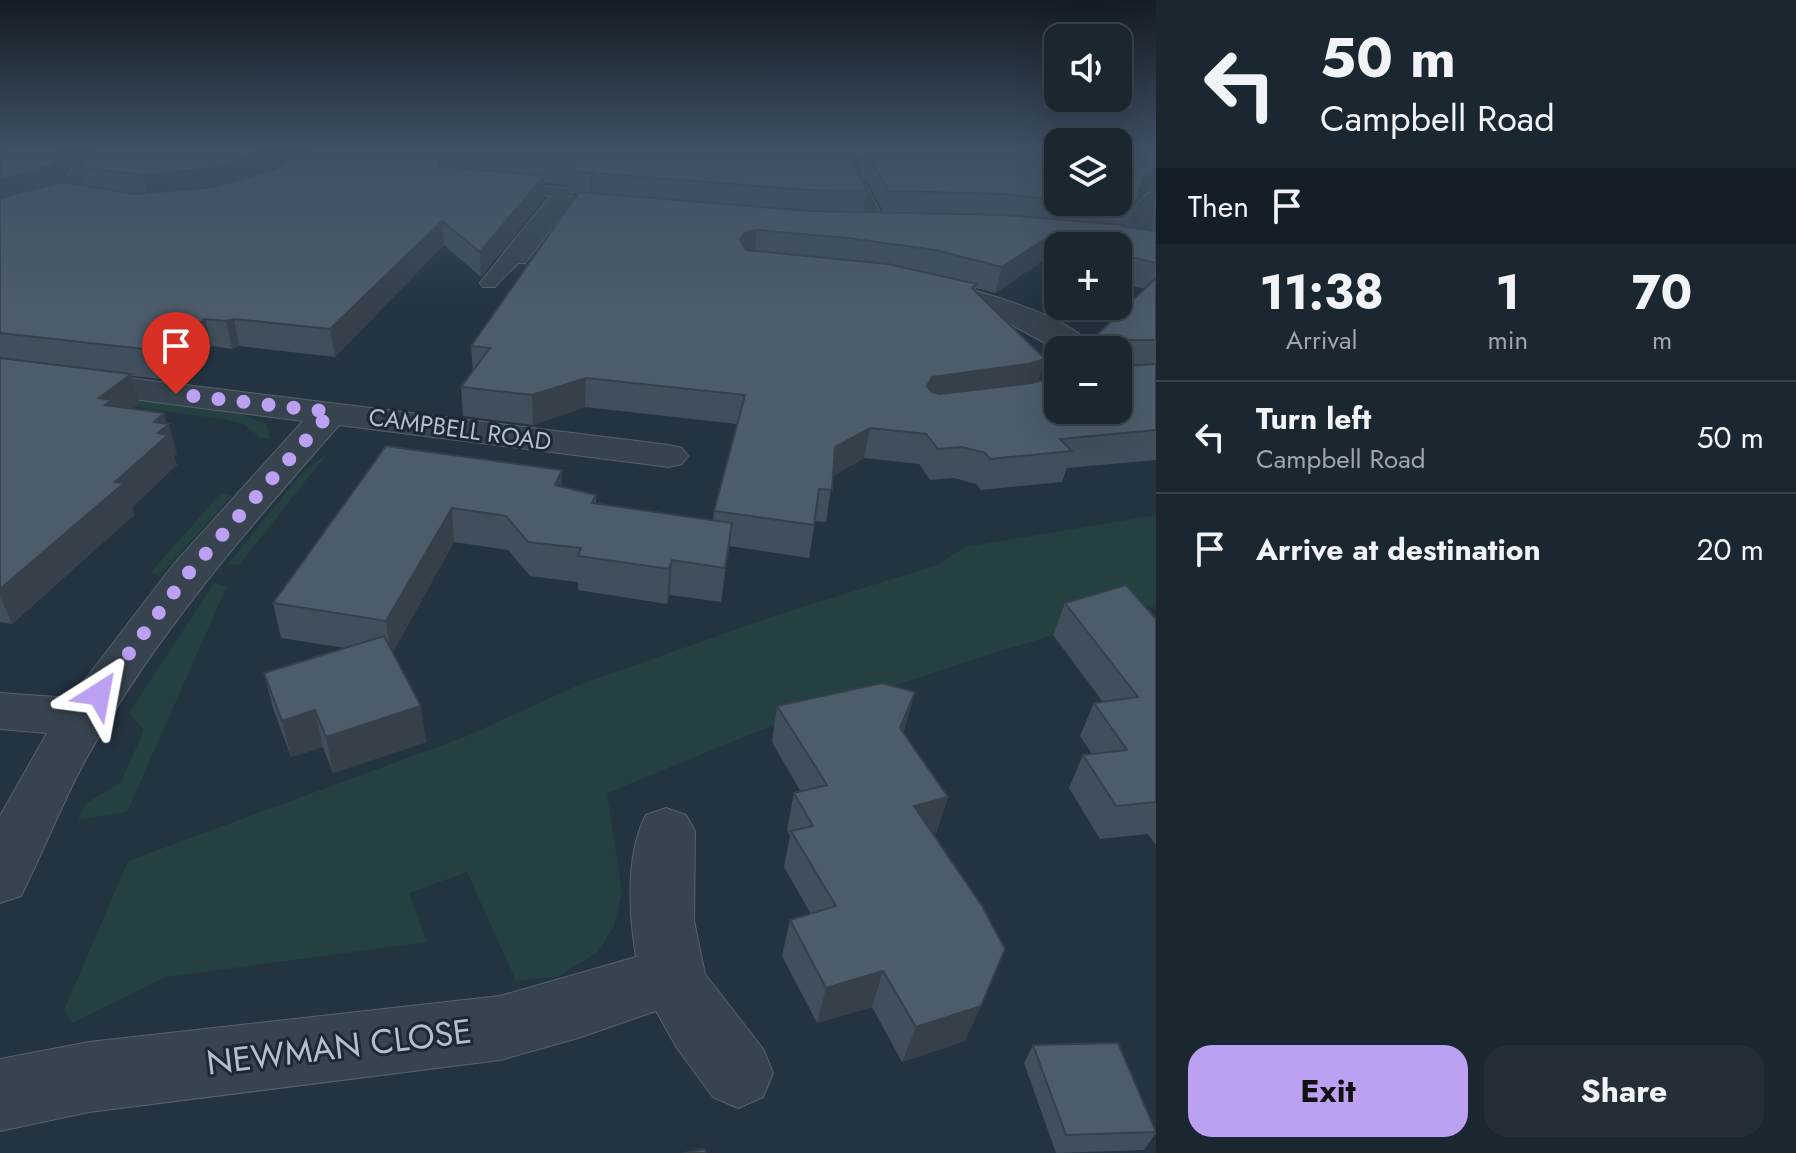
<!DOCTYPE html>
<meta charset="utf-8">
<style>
:root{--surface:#1a2630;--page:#232e38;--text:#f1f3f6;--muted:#9fa5ab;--line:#38434c;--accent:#bca0f2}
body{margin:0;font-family:Jost,sans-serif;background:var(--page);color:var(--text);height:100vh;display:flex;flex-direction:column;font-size:30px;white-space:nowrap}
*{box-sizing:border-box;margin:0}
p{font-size:26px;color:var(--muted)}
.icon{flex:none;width:44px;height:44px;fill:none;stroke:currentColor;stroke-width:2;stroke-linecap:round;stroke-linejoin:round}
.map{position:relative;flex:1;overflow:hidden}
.panel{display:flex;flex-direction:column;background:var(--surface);width:640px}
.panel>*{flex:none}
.guide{background:#1a2630;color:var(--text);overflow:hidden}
.buttons{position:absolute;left:1044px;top:24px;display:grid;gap:16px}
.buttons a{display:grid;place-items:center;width:88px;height:88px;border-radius:16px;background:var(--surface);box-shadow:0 8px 32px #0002,0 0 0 2px var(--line);font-size:40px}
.pin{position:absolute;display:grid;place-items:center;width:68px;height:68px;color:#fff;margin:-82px -34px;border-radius:50% 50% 50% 0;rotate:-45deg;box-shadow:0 0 8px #0007}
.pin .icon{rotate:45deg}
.me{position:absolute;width:88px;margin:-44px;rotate:34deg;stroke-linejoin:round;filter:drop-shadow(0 0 6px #0008)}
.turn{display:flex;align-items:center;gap:28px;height:168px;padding:0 32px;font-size:36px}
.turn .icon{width:104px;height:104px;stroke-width:2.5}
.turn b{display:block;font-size:56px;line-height:68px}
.then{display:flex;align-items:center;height:76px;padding:0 32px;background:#0003;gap:16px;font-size:30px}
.eta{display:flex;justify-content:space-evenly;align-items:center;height:136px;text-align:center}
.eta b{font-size:48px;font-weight:700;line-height:56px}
.cta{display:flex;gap:16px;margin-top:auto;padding:16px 32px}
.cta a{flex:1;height:92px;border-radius:24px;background:var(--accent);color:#111;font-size:32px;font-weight:700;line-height:92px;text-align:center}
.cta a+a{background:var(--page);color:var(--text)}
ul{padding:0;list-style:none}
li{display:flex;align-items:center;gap:24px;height:112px;padding:0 32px;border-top:2px solid var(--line)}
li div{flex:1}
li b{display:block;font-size:30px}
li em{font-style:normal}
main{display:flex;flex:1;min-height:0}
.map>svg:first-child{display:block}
.green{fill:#254040}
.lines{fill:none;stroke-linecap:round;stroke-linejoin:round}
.lane-casing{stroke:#55626d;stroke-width:2}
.street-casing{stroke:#55626d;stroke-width:2}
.lane{fill:#37444f;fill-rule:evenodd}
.street{fill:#37444f;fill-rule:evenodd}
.wall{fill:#414f5c;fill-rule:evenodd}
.shaded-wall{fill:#35404b}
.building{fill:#4c5c6b;stroke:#35404b;stroke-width:2}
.route{stroke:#bca0f2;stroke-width:14;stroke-dasharray:0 25.2}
.labels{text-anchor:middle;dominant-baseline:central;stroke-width:6;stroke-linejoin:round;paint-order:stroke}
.far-street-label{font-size:24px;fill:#b3bfca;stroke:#1c2934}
.near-street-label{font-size:34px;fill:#b3bfca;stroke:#1c2934}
</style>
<main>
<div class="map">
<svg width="1156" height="1153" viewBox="0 0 1156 1153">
<rect width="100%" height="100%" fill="#233340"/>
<path class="green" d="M 77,393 L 242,414 L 266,424 L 270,438 L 260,438 L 244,424 L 228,420 L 66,397 Z
M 327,454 L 239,565 L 228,564 L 301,474 Z
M 221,493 L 232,496 L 160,575 L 150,573 Z
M 1156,515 L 1156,604 L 968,661 L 764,729 L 607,793 L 622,893 L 614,926 L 598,952 L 559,976 L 516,981 L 467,872 L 409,893 L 427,942 L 166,977 L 72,1023 L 64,1010 L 128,861 L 467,736 L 576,686 L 777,615 L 937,565 L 965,547 Z
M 214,583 L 227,586 L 127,812 L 78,820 L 85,804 L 121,782 L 144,730 L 129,713 Z"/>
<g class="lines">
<g class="lane-casing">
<path id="lane" d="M 858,180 L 865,184 L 888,226 L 886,229 L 880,231 L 872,226 L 851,184 Z
M 506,183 L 565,188 L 573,193 L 565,198 L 501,190 L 499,187 Z
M 515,252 L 521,253 L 524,257 C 515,267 504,276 495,287 L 483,287 L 480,283 L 502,256 Z"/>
</g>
<g class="street-casing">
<path id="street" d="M 55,149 L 90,151 L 98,163 L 81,190 L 125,199 L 128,204 L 125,209 L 116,211 L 63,200 L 57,189 L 76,163 Z
M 1156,190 L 1152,243 L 1148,249 L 1130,249 L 1126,243 C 1130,223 1132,196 1156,190 Z
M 558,196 L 630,202 L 639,204 L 642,209 L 639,214 L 630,216 L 565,211 L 525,263 L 505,263 L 501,257 L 505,251 L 549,198 Z
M 927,279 C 970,288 1071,314 1096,350 L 1058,350 L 997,317 L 917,294 L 913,288 L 917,282 Z
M 0,362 L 669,445 L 682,448 L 688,456 L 682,464 L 669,467 L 339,425 C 247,530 154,636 86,759 C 62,803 44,850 21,896 L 0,903 L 0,816 L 47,733 L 0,729 L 0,693 L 71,698 L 173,565 L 303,421 L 0,382 Z
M 666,808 L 686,815 L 695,831 L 694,921 L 705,974 L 763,1049 L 773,1073 L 763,1097 L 738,1108 L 713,1097 L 677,1048 L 656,1011 L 578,1038 L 500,1060 L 89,1112 L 0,1131 L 0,1059 L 89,1042 L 500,996 L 636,957 C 629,913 625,855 646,815 Z"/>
</g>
<use href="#lane" class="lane"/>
<use href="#street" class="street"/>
</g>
<path class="wall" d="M 0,149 L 68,149 L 72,164 L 59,183 L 85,186 L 79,167 L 89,151 L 86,149 L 305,149 L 268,171 L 276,169 L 308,149 L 1058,149 L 1058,202 L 1118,202 L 1156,149 L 1156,189 L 1147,190 L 1136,199 L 1127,228 L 1156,231 L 1156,460 L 1067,468 L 1062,482 L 981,490 L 976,484 L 954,478 L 930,480 L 919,464 L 864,458 L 833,476 L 826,522 L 815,521 L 809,558 L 729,546 L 721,602 L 670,595 L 667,604 L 578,590 L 578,582 L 530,576 L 508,550 L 454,542 L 392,653 L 426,742 L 333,773 L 323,747 L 291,757 L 273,708 L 264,673 L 345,648 L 281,638 L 273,603 L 386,446 L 596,495 L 596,503 L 713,521 L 714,511 L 737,424 L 585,407 L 533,425 L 463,416 L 461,387 L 473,371 L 471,346 L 577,195 L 576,194 L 565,185 L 544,183 L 544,199 L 481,277 L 444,245 L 335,357 L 239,346 L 232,349 L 212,346 L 169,380 L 132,376 L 140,403 L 132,409 L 166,424 L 177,454 L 174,456 L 177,465 L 132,507 L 134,515 L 12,624 L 0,622 ZM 860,178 L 868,183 L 884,213 L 863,212 L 867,191 ZM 1058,246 L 1118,246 L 1118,282 L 1145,289 L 1118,350 L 1058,410 L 1038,381 L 1045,359 L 976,292 L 976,288 L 995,293 L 1041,262 L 1058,266 Z
M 1065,603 L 1156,619 L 1156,845 L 1148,834 L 1100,839 L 1069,788 L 1083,755 L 1092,754 L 1080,736 L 1094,703 L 1103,702 L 1053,635 Z
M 777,706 L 905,728 L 903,733 L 948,797 L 936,833 L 933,834 L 965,1041 L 902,1062 L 872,1007 L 817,1023 L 782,956 L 790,920 L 811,914 L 784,867 L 790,836 L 787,830 L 794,793 L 801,792 L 772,742 Z
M 1033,1045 L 1156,1131 L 1156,1133 L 1144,1150 L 1056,1153 L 1024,1063 Z"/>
<path class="shaded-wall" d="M 62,149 L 68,149 L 72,164 L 56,188 L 0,205 L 0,180 Z
M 266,149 L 305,149 L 258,177 L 216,190 L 148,197 L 142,175 Z
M 445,153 L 446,175 L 440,177 L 438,155 Z
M 863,156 L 859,177 L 852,161 Z
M 1154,168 L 1156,168 L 1156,189 L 1147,190 L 1136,199 L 1126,232 L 1144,177 Z
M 595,169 L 592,173 L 592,194 L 590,196 L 590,173 Z
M 544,176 L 544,199 L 481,277 L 480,252 Z
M 442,221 L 444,245 L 335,357 L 330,329 Z
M 757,230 L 754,255 L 743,257 L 740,239 L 746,232 Z
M 1048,237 L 1041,262 L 995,293 L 1002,267 Z
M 205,319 L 212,346 L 169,380 L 161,351 Z
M 234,319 L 239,346 L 232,349 L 226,321 Z
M 1045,359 L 1036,388 L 925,406 L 927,386 L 932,377 Z
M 131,374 L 140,403 L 118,420 L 99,398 Z
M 586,378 L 585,407 L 533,425 L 532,395 Z
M 164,413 L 167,425 L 169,424 L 177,454 L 174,456 L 177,465 L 132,507 L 134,515 L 12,624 L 0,596 L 0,589 L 115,482 L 154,422 Z
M 870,428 L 864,458 L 830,478 L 835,447 Z
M 562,470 L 562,502 L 555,485 Z
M 452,508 L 454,542 L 391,656 L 386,621 Z
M 732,523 L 728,557 L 721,602 L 725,568 Z
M 672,560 L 670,595 L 667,604 L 669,569 Z
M 915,692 L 905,728 L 891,764 L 900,728 Z
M 421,706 L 426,742 L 333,773 L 326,737 Z
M 315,710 L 323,747 L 291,757 L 282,721 Z
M 948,797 L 936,833 L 903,842 L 914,806 Z
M 883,971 L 872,1007 L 817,1023 L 826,988 Z
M 981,1006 L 965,1041 L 902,1062 L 916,1027 Z"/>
<path class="building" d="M 0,149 L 62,149 L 50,166 L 0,180 Z
M 90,149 L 266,149 L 254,155 L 212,168 L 142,175 L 79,167 Z
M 308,149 L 1058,149 L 1058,200 L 1006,194 L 889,191 L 871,161 L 863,156 L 852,161 L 867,191 L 809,190 L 592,173 L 595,169 L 590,173 L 575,172 L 565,163 L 445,153 L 438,155 L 440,166 L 544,176 L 480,252 L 442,221 L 330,329 L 234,319 L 226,321 L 205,319 L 161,351 L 0,333 L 0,198 L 63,182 L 134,194 L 214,187 L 276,169 Z
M 1118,149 L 1156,149 L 1156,168 L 1144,177 L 1133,208 L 1080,202 L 1118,202 Z
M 579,192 L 809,211 L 1006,215 L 1123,225 L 1125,227 L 1156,231 L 1156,263 L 1118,254 L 1118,246 L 1084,246 L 1048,237 L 1002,267 L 935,250 L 848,238 L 757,230 L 746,232 L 740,239 L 746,250 L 888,264 L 977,284 L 972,288 L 1045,359 L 1028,364 L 932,377 L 927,386 L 932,392 L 940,394 L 1032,383 L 1058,375 L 1058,410 L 1118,410 L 1118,350 L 1081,350 L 1156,278 L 1156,340 L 1126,340 L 1126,366 L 1156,364 L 1156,430 L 1060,439 L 1072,451 L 990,459 L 985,453 L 962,447 L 938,449 L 926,434 L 870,428 L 835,447 L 832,490 L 819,489 L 814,525 L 714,511 L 745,395 L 586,378 L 532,395 L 461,387 L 490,348 L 471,346 Z
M 0,358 L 131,374 L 99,398 L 112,400 L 105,405 L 164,413 L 154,422 L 169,424 L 158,433 L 168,435 L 115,482 L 124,483 L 0,589 Z
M 386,446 L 562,470 L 555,485 L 596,495 L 592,503 L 732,523 L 725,568 L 672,560 L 669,569 L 578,556 L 581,548 L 528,542 L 506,516 L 452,508 L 386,621 L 273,603 Z
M 1126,585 L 1156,619 L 1156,802 L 1116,806 L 1083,755 L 1127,750 L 1094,703 L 1138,697 L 1065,603 Z
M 384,636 L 421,706 L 326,737 L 315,710 L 282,721 L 264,673 Z
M 882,683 L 915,692 L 900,728 L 948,797 L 914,806 L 982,906 L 1005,949 L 981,1006 L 916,1027 L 883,971 L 826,988 L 790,920 L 836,906 L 791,831 L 813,826 L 794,793 L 827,785 L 777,706 Z
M 1118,1043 L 1156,1132 L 1066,1135 L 1033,1045 Z
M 705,1149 L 706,1153 L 684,1153 Z"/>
<linearGradient id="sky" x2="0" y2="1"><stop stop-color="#131c23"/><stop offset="0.48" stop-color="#3f5064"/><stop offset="1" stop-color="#3f5064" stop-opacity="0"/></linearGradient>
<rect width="1156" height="310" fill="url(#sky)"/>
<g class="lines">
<path class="route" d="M 99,694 L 186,576 L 331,412 L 176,394"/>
</g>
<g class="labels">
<g class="far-street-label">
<text transform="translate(460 429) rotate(8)">CAMPBELL ROAD</text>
</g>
<g class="near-street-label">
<text transform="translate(339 1047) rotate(-7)">NEWMAN CLOSE</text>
</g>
</g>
</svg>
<div class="buttons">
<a><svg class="icon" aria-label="sound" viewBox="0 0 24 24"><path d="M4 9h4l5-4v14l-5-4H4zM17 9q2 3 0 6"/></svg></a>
<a><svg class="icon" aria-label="layers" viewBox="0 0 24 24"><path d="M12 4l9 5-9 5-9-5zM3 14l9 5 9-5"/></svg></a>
<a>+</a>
<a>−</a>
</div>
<div class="pin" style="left:176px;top:394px;background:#d93025"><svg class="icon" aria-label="arrive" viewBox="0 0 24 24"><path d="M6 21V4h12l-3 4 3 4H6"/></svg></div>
<svg class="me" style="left:99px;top:694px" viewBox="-20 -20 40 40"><path d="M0-17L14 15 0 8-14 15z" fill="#bca0f2" stroke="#fff" stroke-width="4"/></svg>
</div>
<section class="panel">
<div class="guide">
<div class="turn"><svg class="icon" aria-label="left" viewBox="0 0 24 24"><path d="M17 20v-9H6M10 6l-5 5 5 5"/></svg><div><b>50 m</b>Campbell Road</div></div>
<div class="then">Then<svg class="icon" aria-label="arrive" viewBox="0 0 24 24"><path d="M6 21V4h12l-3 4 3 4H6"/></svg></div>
</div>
<div class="eta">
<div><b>11:38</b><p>Arrival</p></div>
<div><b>1</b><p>min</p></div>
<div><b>70</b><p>m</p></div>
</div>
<ul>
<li><svg class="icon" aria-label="left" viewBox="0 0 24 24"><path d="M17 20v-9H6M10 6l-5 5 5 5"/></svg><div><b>Turn left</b><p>Campbell Road</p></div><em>50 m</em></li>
<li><svg class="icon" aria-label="arrive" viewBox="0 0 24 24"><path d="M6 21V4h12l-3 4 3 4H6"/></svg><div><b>Arrive at destination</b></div><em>20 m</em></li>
</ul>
<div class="cta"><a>Exit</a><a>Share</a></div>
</section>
</main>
